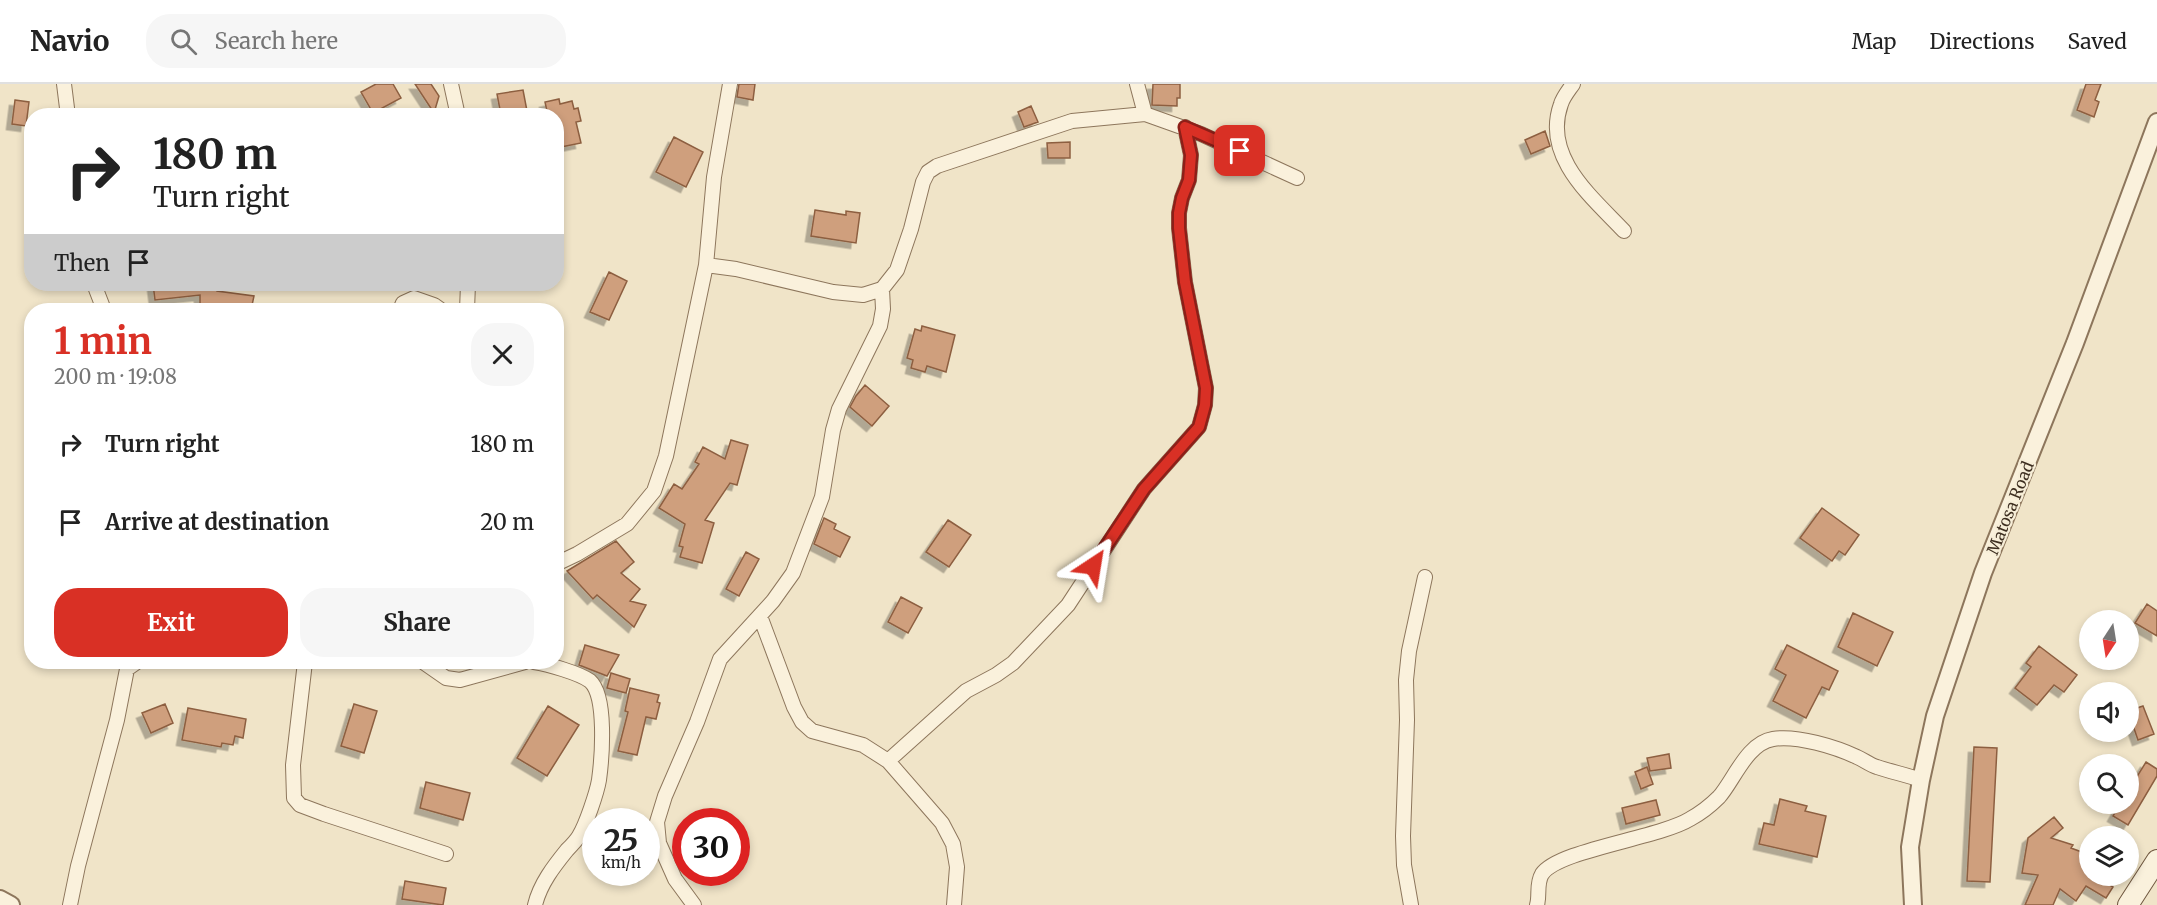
<!DOCTYPE html>
<meta charset="utf-8">
<style>
:root{--surface:#fff;--page:#f6f6f6;--text:#222;--muted:#767676;--line:#e0e0e0;--accent:#d93025}
body{margin:0;font-family:Merriweather,serif;background:var(--page);color:var(--text);height:100vh;display:flex;flex-direction:column;font-size:22px;white-space:nowrap}
*{box-sizing:border-box;margin:0}
p{font-size:20px;color:var(--muted)}
.icon{flex:none;width:33px;height:33px;fill:none;stroke:currentColor;stroke-width:2;stroke-linecap:round;stroke-linejoin:round}
.map{position:relative;flex:1;overflow:hidden}
.side{position:absolute;left:24px;top:219px;width:540px;height:366px;display:flex;flex-direction:column;background:var(--surface);border-radius:24px;box-shadow:0 3px 9px #0003}
.side>*{flex:none}
.guide{position:absolute;left:24px;top:24px;width:540px;height:183px;border-radius:24px;box-shadow:0 3px 9px #0003;background:#fff;color:var(--text);overflow:hidden}
.needle{width:39px;rotate:192deg}
.fabs{position:absolute;left:2079px;top:526px;display:grid;gap:12px}
.fabs a{display:grid;place-items:center;width:60px;height:60px;border-radius:50%;background:var(--surface);box-shadow:0 3px 9px #0003;font-size:30px}
.speed{position:absolute;left:582px;top:724px;display:flex;gap:12px;font-size:30px;font-weight:700;text-align:center}
.speed>*{display:grid;place-content:center;width:78px;height:78px;border-radius:50%;background:var(--surface);box-shadow:0 3px 9px #0003;line-height:1}
.speed small{font-size:15px;font-weight:400}
.speed .limit{border:9px solid #d22;background:#fff;color:#111}
.pin{position:absolute;display:grid;place-items:center;width:51px;height:51px;color:#fff;margin:-26px;border-radius:12px;box-shadow:0 3px 9px #0006}
.me{position:absolute;width:66px;margin:-33px;rotate:33deg;stroke-linejoin:round;filter:drop-shadow(0 0 4px #0008)}
.turn{display:flex;align-items:center;gap:21px;height:126px;padding:0 30px;font-size:27px}
.turn .icon{width:78px;height:78px;stroke-width:2.5}
.turn b{display:block;font-size:42px;line-height:51px}
.then{display:flex;align-items:center;height:57px;padding:0 30px;background:#0003;gap:12px;font-size:22px}
.round{display:grid;place-items:center;flex:none;width:63px;height:63px;border-radius:24px;background:var(--page)}
.headline{display:flex;align-items:center;justify-content:space-between;height:102px;padding:0 30px}
h1{font-size:36px;font-weight:700;line-height:45px;color:var(--accent)}
.button{display:flex;gap:12px;margin-top:auto;padding:12px 30px}
.button a{flex:1;height:69px;border-radius:24px;background:var(--accent);color:#fff;font-size:24px;font-weight:700;line-height:69px;text-align:center}
.button a+a{background:var(--page);color:var(--text)}
ul{padding:0;list-style:none}
li{display:flex;align-items:center;gap:18px;height:78px;padding:0 30px}
li div{flex:1}
li b{display:block;font-size:22px}
li em{font-style:normal}
header{display:flex;align-items:center;gap:36px;box-sizing:border-box;height:84px;padding:0 30px;background:var(--surface);border-bottom:2px solid var(--line)}
header strong{font-size:28px}
nav{display:flex;gap:33px;margin-inline-start:auto;font-size:21px}
.search{width:420px;height:54px;background:var(--page);display:flex;align-items:center;gap:15px;box-sizing:border-box;padding:0 21px;border-radius:24px;color:var(--muted);font-size:22px}
.map>svg:first-child{display:block}
.building{fill:#cf9f7d;stroke:#8d5f41;stroke-width:1.5;filter:url(#shadow)}
.lines{fill:none;stroke-linecap:round;stroke-linejoin:round}
.minor-casing{stroke:#8d765c;stroke-width:16}
.tertiary-casing{stroke:#8d765c;stroke-width:20}
.secondary-casing{stroke:#6f573f;stroke-width:22}
.minor{stroke:#faf1dc;stroke-width:14}
.tertiary{stroke:#faf1dc;stroke-width:16}
.secondary{stroke:#faf1dc;stroke-width:20}
.route-casing{stroke:#8d1f18;stroke-width:15}
.route{stroke:#d93025;stroke-width:10}
.labels{text-anchor:middle;dominant-baseline:central;stroke-width:4.5;stroke-linejoin:round;paint-order:stroke}
.street-label{font-size:16px;fill:#3d2e20;stroke:#f7eed8}
</style>
<header>
<strong>Navio</strong>
<div class="search"><svg class="icon" aria-label="search" viewBox="0 0 24 24"><circle cx="10" cy="10" r="6"/><path d="M15 15l6 6"/></svg>Search here</div>
<nav><a>Map</a><a>Directions</a><a>Saved</a></nav>
</header>
<div class="map">
<svg width="2157" height="821" viewBox="0 0 2157 821">
<defs>
<filter id="shadow"><feDropShadow dx="-5.5" dy="5.5" stdDeviation="0" flood-color="#0004"/></filter>
</defs>
<rect width="100%" height="100%" fill="#f0e4c8"/>
<path class="building" d="M 376,0 L 393,0 L 401,14 L 373,29 L 361,8 Z
M 415,0 L 431,0 L 439,12 L 434,29 Z
M 739,0 L 755,0 L 753,16 L 737,13 Z
M 1153,0 L 1180,0 L 1180,14 L 1177,14 L 1177,22 L 1152,21 Z
M 2086,0 L 2101,0 L 2095,16 L 2099,18 L 2094,33 L 2077,26 Z
M 523,6 L 527,27 L 501,31 L 497,10 Z
M 559,15 L 560,20 L 572,17 L 574,25 L 578,24 L 581,37 L 576,38 L 581,59 L 556,64 L 556,32 L 548,32 L 545,18 Z
M 15,16 L 29,18 L 26,42 L 12,40 Z
M 1031,22 L 1038,38 L 1024,43 L 1018,28 Z
M 1545,47 L 1550,62 L 1531,70 L 1525,56 Z
M 674,53 L 703,68 L 686,103 L 656,88 Z
M 1070,58 L 1070,74 L 1048,74 L 1047,59 Z
M 815,126 L 846,131 L 846,127 L 860,129 L 856,159 L 811,152 Z
M 609,188 L 627,197 L 609,236 L 590,228 Z
M 153,200 L 217,200 L 217,207 L 254,212 L 251,226 L 200,226 L 200,211 L 155,216 Z
M 922,242 L 955,251 L 946,288 L 927,282 L 925,288 L 911,284 L 913,276 L 907,274 L 915,245 L 921,247 Z
M 865,301 L 889,322 L 872,342 L 850,323 L 856,312 Z
M 731,356 L 748,361 L 737,401 L 730,399 L 705,436 L 714,439 L 702,479 L 680,473 L 683,463 L 679,462 L 685,440 L 659,424 L 674,400 L 682,405 L 699,380 L 695,378 L 703,363 L 725,375 Z
M 1822,424 L 1859,451 L 1845,471 L 1839,467 L 1832,477 L 1800,454 Z
M 824,434 L 836,440 L 834,445 L 850,453 L 840,473 L 814,460 Z
M 948,436 L 971,451 L 949,483 L 926,468 Z
M 616,457 L 634,478 L 621,489 L 640,505 L 630,517 L 646,521 L 634,543 L 597,511 L 593,515 L 567,487 Z
M 746,468 L 759,475 L 739,512 L 726,505 Z
M 901,513 L 922,524 L 908,549 L 888,538 Z
M 2147,520 L 2157,527 L 2157,552 L 2135,539 Z
M 1853,529 L 1893,548 L 1877,582 L 1838,563 Z
M 585,561 L 619,571 L 607,592 L 579,581 Z
M 1787,561 L 1838,587 L 1829,606 L 1822,603 L 1806,634 L 1773,617 L 1786,591 L 1775,585 Z
M 2039,562 L 2077,591 L 2064,608 L 2054,601 L 2037,621 L 2015,604 L 2031,583 L 2026,579 Z
M 611,589 L 630,595 L 626,609 L 607,604 Z
M 630,604 L 659,611 L 657,618 L 660,619 L 656,635 L 646,633 L 637,671 L 618,667 L 628,628 L 625,627 Z
M 165,620 L 173,639 L 151,649 L 142,629 Z
M 354,620 L 377,627 L 364,669 L 341,662 Z
M 548,622 L 579,641 L 547,692 L 517,674 Z
M 2143,622 L 2154,650 L 2138,656 L 2128,627 Z
M 188,624 L 246,635 L 243,654 L 235,652 L 233,661 L 222,659 L 221,663 L 182,656 Z
M 1974,663 L 1997,664 L 1990,798 L 1967,797 Z
M 1669,670 L 1671,684 L 1650,687 L 1647,674 Z
M 2146,678 L 2157,685 L 2157,692 L 2128,741 L 2113,732 L 2120,720 L 2128,720 L 2128,707 Z
M 1647,683 L 1653,700 L 1641,705 L 1635,688 Z
M 426,698 L 470,709 L 463,736 L 420,724 Z
M 1780,715 L 1807,722 L 1805,727 L 1826,732 L 1817,773 L 1759,760 L 1764,739 L 1774,741 Z
M 1656,716 L 1660,731 L 1626,740 L 1622,724 Z
M 2054,733 L 2063,744 L 2051,754 L 2073,761 L 2071,764 L 2090,771 L 2090,792 L 2096,792 L 2113,803 L 2106,814 L 2086,802 L 2076,817 L 2060,805 L 2053,821 L 2025,821 L 2038,791 L 2022,789 L 2028,754 Z
M 405,797 L 446,804 L 443,821 L 402,815 Z"/>
<g class="lines">
<g class="minor-casing">
<path id="minor" d="M 64,0 L 68,32
M 451,0 L 458,32
M 1137,0 L 1145,30
M 1573,0 C 1569,6 1563,13 1561,20 C 1542,73 1592,113 1624,147
M 706,181 L 736,185 L 833,208 L 863,211 L 882,205 L 897,186 L 911,145 L 923,98 L 928,88 L 937,82 L 1072,37 L 1145,30 L 1201,50 L 1297,94
M 94,200 L 104,226
M 400,226 L 403,219 L 414,214 L 434,221 L 441,226
M 467,226 L 468,200
M 556,480 L 577,470 L 627,440 L 654,407 L 666,372 L 706,181 L 714,93 L 730,0
M 760,532 L 794,623 L 802,638 L 812,647 L 863,661 L 888,677 L 942,739 L 953,760 L 957,783 L 954,821
M 305,578 L 293,681 L 294,714 L 300,721 L 324,730 L 446,770
M 423,578 L 446,594 L 460,596 L 525,578
M 534,578 C 547,580 579,589 590,597 C 607,612 602,674 599,696 C 597,708 586,741 579,752 C 576,757 571,762 567,766 C 554,782 540,800 535,821
M 888,677 L 966,607 L 996,591 L 1013,579 L 1068,521 L 1144,405 L 1199,343 L 1205,321 L 1206,304 L 1185,198 L 1179,144 L 1179,129 L 1182,114 L 1189,96 L 1191,71 L 1185,43
M 70,821 L 78,782 L 117,636 L 127,585 L 137,578
M 694,821 L 675,795 L 659,759 L 657,738 L 665,712 L 697,638 L 720,575 L 773,517 L 793,489 L 822,413 L 833,346 L 839,325 L 880,242 L 883,225 L 882,205
M 1411,821 L 1404,781 L 1403,752 L 1407,636 L 1406,596 L 1409,567 L 1425,493
M 1537,821 C 1540,811 1536,800 1542,790 C 1558,766 1659,754 1690,735 C 1701,729 1710,722 1719,713 C 1734,696 1747,659 1773,655 C 1797,651 1836,663 1857,673 C 1864,676 1870,681 1877,683 C 1892,688 1907,691 1921,696"/>
</g>
<g class="tertiary-casing">
<path id="tertiary" d="M 0,815 L 11,821
M 1913,821 L 1910,763 L 1921,696 L 1935,632 L 1983,489 L 2075,259 L 2157,38"/>
</g>
<g class="secondary-casing">
<path id="secondary" d="M 2128,821 L 2157,776"/>
</g>
<use href="#minor" class="minor"/>
<use href="#tertiary" class="tertiary"/>
<use href="#secondary" class="secondary"/>
</g>
<g class="lines">
<g class="route-casing">
<path id="route" d="M 1093,482 L 1144,405 L 1199,343 L 1205,321 L 1206,304 L 1185,198 L 1179,144 L 1179,129 L 1182,114 L 1189,96 L 1191,71 L 1185,43 L 1240,67"/>
</g>
<use href="#route" class="route"/>
</g>
<g class="labels">
<g class="street-label">
<text transform="translate(2010 424) rotate(-68)">Matosa Road</text>
</g>
</g>
</svg>
<div class="fabs">
<a><svg class="needle" viewBox="-14 -14 28 28"><path d="M0-13l5 13h-10z" fill="#e53935"/><path d="M0 13l5-13h-10z" fill="#767676"/></svg></a>
<a><svg class="icon" aria-label="sound" viewBox="0 0 24 24"><path d="M4 9h4l5-4v14l-5-4H4zM17 9q2 3 0 6"/></svg></a>
<a><svg class="icon" aria-label="search" viewBox="0 0 24 24"><circle cx="10" cy="10" r="6"/><path d="M15 15l6 6"/></svg></a>
<a><svg class="icon" aria-label="layers" viewBox="0 0 24 24"><path d="M12 4l9 5-9 5-9-5zM3 14l9 5 9-5"/></svg></a>
</div>
<div class="speed"><div>25<small>km/h</small></div><div class="limit">30</div></div>
<div class="pin" style="left:1240px;top:67px;background:#d93025"><svg class="icon" aria-label="arrive" viewBox="0 0 24 24"><path d="M6 21V4h12l-3 4 3 4H6"/></svg></div>
<svg class="me" style="left:1093px;top:482px" viewBox="-20 -20 40 40"><path d="M0-17L14 15 0 8-14 15z" fill="#d93025" stroke="#fff" stroke-width="4"/></svg>
<div class="guide">
<div class="turn"><svg class="icon" aria-label="right" viewBox="0 0 24 24"><path d="M7 20v-9h11M14 6l5 5-5 5"/></svg><div><b>180 m</b>Turn right</div></div>
<div class="then">Then<svg class="icon" aria-label="arrive" viewBox="0 0 24 24"><path d="M6 21V4h12l-3 4 3 4H6"/></svg></div>
</div>
<section class="side">
<div class="headline"><div><h1>1 min</h1><p>200 m · 19:08</p></div><a class="round"><svg class="icon" aria-label="close" viewBox="0 0 24 24"><path d="M6 6l12 12M18 6L6 18"/></svg></a></div>
<ul>
<li><svg class="icon" aria-label="right" viewBox="0 0 24 24"><path d="M7 20v-9h11M14 6l5 5-5 5"/></svg><div><b>Turn right</b></div><em>180 m</em></li>
<li><svg class="icon" aria-label="arrive" viewBox="0 0 24 24"><path d="M6 21V4h12l-3 4 3 4H6"/></svg><div><b>Arrive at destination</b></div><em>20 m</em></li>
</ul>
<div class="button"><a>Exit</a><a>Share</a></div>
</section>
</div>
